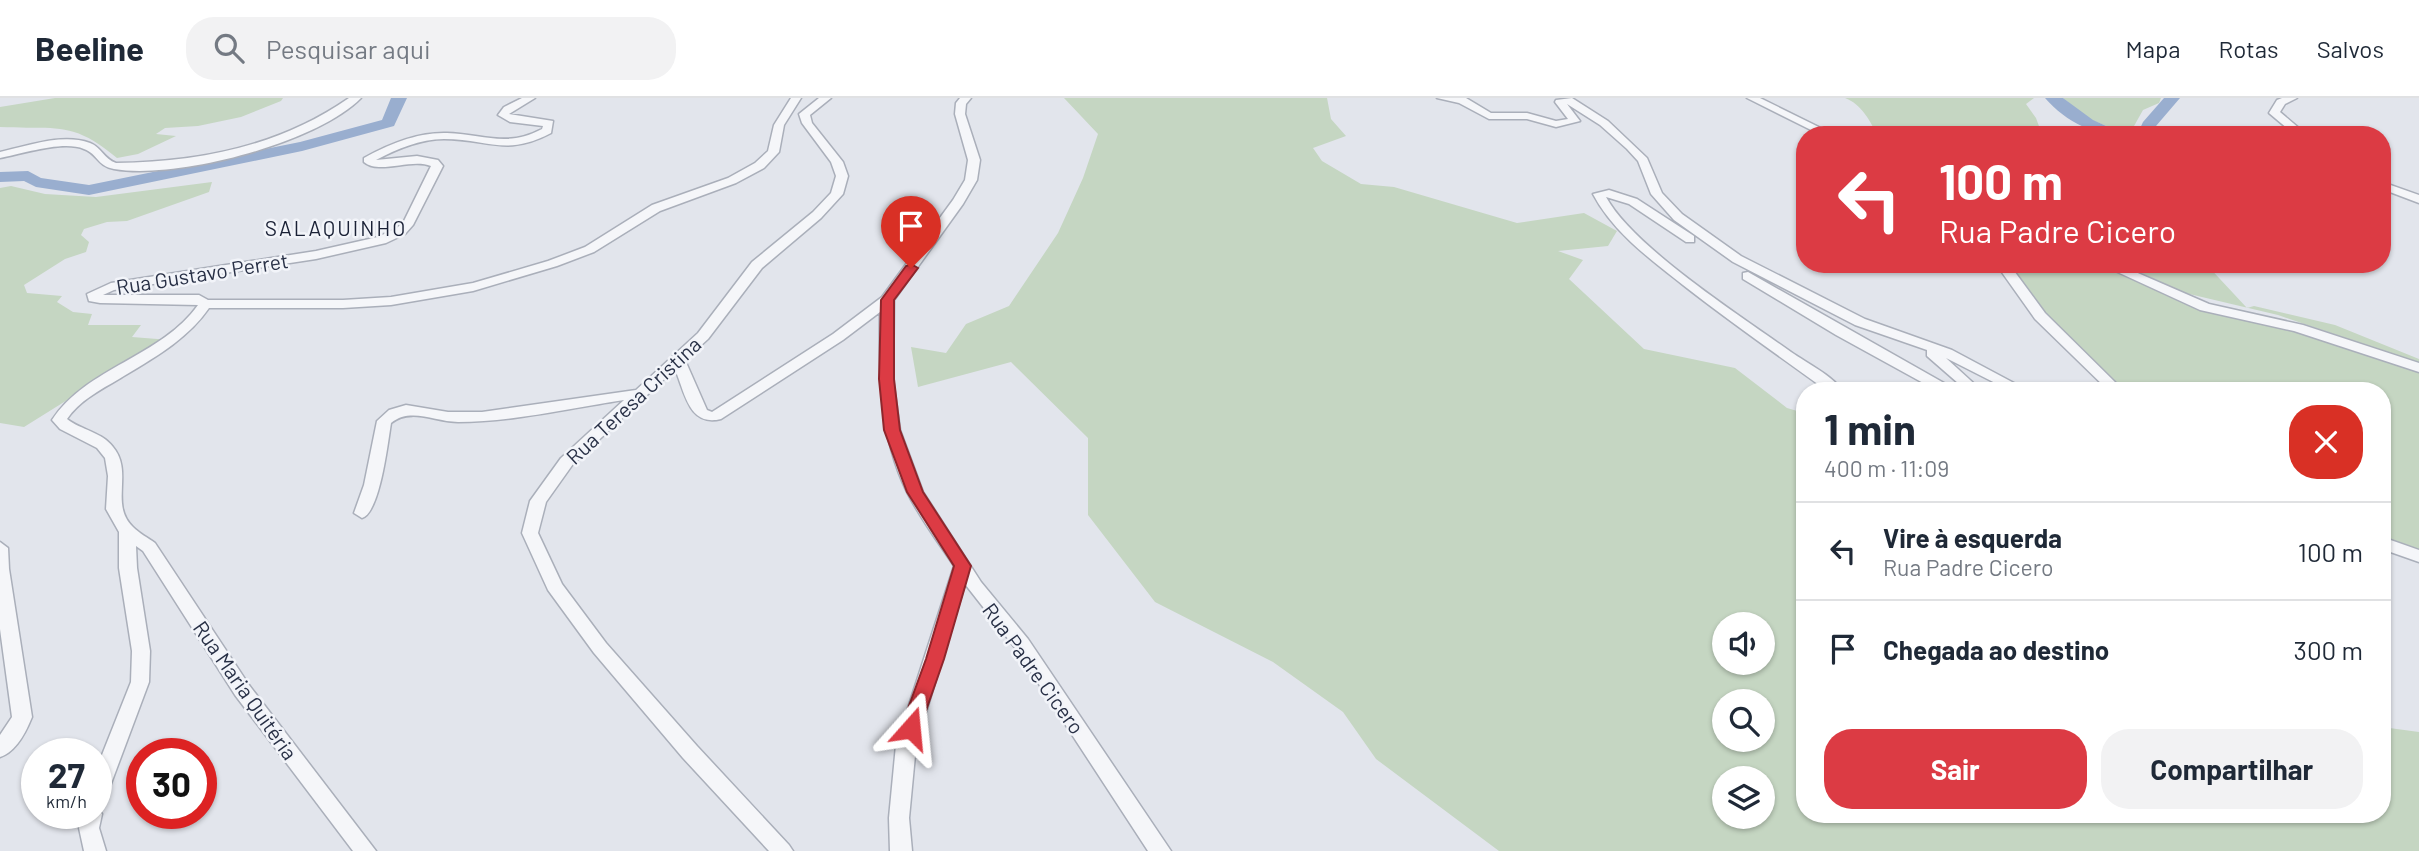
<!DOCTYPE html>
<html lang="pt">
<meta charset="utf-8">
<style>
:root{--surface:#fff;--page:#f2f2f3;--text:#1f2937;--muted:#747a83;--line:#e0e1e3;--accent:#dc3b44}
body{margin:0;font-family:Barlow,sans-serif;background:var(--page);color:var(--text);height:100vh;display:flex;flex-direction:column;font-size:26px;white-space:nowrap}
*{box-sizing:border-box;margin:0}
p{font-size:23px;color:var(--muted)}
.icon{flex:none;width:38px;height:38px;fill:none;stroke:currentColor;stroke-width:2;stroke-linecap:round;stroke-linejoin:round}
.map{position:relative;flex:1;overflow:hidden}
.drawer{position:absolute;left:1796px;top:284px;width:595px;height:441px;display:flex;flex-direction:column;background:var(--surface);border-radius:28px;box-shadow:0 2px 5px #0004}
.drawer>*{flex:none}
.banner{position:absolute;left:1796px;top:28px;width:595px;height:147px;border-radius:28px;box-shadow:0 2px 5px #0004;background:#dc3b44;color:#fff;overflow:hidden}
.controls{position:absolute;left:1712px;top:514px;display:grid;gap:14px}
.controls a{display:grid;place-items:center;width:63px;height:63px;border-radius:50%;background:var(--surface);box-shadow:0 2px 5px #0004;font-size:35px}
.speed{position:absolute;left:21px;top:640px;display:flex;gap:14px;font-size:35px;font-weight:700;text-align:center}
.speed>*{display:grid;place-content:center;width:91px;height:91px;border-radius:50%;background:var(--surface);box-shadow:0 2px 5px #0004;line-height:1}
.speed small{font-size:18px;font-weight:400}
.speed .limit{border:10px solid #d22;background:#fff;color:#111}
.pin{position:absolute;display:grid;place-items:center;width:60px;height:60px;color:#fff;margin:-72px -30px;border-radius:50% 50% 50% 0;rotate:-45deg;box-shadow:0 0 7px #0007}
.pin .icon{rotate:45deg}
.me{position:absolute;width:77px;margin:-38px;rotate:18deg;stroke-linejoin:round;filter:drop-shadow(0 0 5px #0008)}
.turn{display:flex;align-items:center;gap:24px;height:147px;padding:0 28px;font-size:32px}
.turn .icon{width:91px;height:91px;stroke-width:2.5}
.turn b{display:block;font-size:49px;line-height:60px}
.round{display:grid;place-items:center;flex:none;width:74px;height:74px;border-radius:28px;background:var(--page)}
.head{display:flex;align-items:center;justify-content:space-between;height:119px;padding:0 28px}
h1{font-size:42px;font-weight:700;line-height:52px}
.button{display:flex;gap:14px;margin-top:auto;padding:14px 28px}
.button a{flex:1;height:80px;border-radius:28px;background:var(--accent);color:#fff;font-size:28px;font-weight:700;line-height:80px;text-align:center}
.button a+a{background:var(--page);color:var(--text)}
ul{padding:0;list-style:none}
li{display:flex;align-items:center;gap:21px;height:98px;padding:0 28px;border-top:2px solid var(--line)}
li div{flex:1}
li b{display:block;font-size:26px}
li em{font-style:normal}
header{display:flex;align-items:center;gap:42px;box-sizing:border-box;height:98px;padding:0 35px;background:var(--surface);border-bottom:2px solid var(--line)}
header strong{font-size:33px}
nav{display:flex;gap:38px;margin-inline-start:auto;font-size:24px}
.search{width:490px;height:63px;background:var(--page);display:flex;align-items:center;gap:18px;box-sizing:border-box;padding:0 24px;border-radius:28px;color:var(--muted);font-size:26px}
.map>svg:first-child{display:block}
.green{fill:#c5d6c2;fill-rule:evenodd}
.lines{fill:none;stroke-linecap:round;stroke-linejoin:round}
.river{fill:#99aecf;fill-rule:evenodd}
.street-casing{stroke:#aaafba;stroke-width:3}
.street{fill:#f5f6f9;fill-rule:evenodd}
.route{fill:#dc3b44;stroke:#8f262c;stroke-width:2}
.labels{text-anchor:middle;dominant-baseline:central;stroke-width:5;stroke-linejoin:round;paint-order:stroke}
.far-quarter-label{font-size:21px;letter-spacing:2px;fill:#1a2136;stroke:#f2f4f9}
.street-label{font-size:21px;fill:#283046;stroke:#f2f4f9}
</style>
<header>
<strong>Beeline</strong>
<div class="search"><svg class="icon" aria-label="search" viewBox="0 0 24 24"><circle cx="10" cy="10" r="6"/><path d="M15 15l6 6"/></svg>Pesquisar aqui</div>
<nav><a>Mapa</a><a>Rotas</a><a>Salvos</a></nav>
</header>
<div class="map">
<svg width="2419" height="753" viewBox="0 0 2419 753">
<rect width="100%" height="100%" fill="#e2e5ec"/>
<path class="green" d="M 55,0 L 283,0 L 281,3 L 241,19 L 198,28 L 165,30 L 156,36 L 176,38 L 138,56 L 117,60 C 71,21 54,32 0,29 L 0,9 Z
M 1064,0 L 1327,0 L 1331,21 L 1346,38 L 1313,50 L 1322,63 L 1361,86 L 1394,89 L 1517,125 L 1584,115 L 1617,133 L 1608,148 L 1558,153 L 1583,162 L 1569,181 L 1644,251 L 1735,270 L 1787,310 L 1804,315 L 1804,716 L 2382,716 L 2382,629 L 2419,634 L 2419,753 L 1499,753 L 1376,661 L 1343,614 L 1273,564 L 1155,504 L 1088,417 L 1088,340 L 1011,264 L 918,289 L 911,249 L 946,255 L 966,226 L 1009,208 L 1058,135 L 1083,80 L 1098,36 ZM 1724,527 L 1762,527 L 1762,565 L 1724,565 ZM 1724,604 L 1762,604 L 1762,642 L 1724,642 ZM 1724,681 L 1762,681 L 1762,719 L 1724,719 Z
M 1845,0 L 2034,0 L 2026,6 L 2036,20 L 2040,31 L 2028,37 L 1877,37 C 1870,22 1861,6 1845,0 Z
M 2063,0 L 2161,0 L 2159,5 L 2143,12 L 2129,37 L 2089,21 Z
M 212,84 L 209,94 L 127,123 L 107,124 L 84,131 L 81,137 L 89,144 L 86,154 L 65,161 L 24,187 L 27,195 L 62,198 L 57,204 L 73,214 L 92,216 L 88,227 L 141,227 L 132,239 L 170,242 L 125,266 L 24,329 L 0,325 L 0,90 L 11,88 L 45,96 L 96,99 Z
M 2002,166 L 2105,166 L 2175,199 L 2278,222 L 2419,270 L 2419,453 L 2382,441 L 2382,292 L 2120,292 L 2044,221 Z
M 2122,166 L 2206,166 L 2247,210 L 2254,208 L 2335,227 L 2419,261 L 2419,265 L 2278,217 L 2185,195 Z"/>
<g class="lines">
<path class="river" d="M 391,0 L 407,0 L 394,28 L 302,53 L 89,97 L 36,89 L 24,83 L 0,84 L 0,74 L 28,73 L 41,80 L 89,87 L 300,44 L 382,22 Z
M 2045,0 L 2063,0 L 2093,22 L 2126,37 C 2094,37 2067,25 2045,0 Z
M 2164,0 L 2180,0 L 2156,28 L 2153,37 L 2137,37 L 2143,24 Z"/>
<g class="street-casing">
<path id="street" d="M 349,0 L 361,0 C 317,45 176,82 114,71 C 97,68 98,56 84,51 C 63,42 22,56 0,60 L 0,54 C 28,48 62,35 90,45 C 101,49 104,61 116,65 C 200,64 280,48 349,0 Z
M 522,0 L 535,0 L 509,16 L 553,23 L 551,35 C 506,59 488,41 444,41 C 420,41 397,51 376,62 L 417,58 L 438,62 L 443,68 L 413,127 L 405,136 L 386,145 L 316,161 L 114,192 L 103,197 L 199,197 L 208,202 L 343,202 L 391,199 L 473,185 L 548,163 L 585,149 L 652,107 L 728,80 L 755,65 L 768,53 L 774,27 L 791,0 L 801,0 L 784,27 L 779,54 L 764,70 L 736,85 L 660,113 L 594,154 L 557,168 L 473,193 L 391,207 L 343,210 L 209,210 C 187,242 152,261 119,281 C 100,292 79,303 67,321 C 81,332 102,334 113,349 C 134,374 109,406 133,429 C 139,435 148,440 155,445 L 249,587 L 376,753 L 353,753 L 235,597 L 143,453 L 136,448 L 137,470 L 150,553 L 149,584 L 106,699 L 103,705 L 96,707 L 96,672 L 131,584 L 132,553 L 119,470 L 119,434 L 106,411 L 108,378 L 105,360 L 97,350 L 60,331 L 52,322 C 87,269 161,259 198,207 L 100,205 L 89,203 L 87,196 L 111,185 L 316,153 L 378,139 L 397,130 L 404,123 L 431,68 C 411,60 379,77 364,64 L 364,60 C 389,46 418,34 447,35 C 484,36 506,50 542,31 L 543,28 L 510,24 L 498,17 L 504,9 Z
M 819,0 L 831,0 L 810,17 L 812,25 L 843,64 L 848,78 L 843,96 L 821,120 L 762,170 L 708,241 L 685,262 L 707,312 L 712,314 L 833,236 L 882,199 L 953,102 L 965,82 L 968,62 L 955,16 L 956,5 L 960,0 L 971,0 L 966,6 L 965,16 L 980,62 L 977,82 L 963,106 L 894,202 L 893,281 L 900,332 L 923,394 L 981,484 L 1028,541 L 1171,753 L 1148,753 L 1016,551 L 965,486 L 916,647 L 909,720 L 912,753 L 890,753 L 889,720 L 896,647 L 954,468 C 938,444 920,420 907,394 C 879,337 879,276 880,214 L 843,242 L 721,321 C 689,329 685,295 675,271 L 573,366 L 546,404 L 538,435 L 562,486 L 606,545 L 697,648 L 789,747 L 793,753 L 769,753 L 683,660 L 594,555 L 548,492 L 522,435 L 530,403 L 561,360 L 624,302 C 570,310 513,324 458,324 C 435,324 411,309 391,325 C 388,343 380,415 362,420 L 354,415 L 364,387 L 377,323 L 389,312 L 406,307 L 448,314 L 482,314 L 636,292 L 698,235 L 752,164 L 813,114 L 831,95 L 836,78 L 831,64 L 802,25 L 799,16 Z
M 1437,0 L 1466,0 L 1491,15 L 1527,15 L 1556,23 L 1568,21 L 1555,4 L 1556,2 L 1572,0 L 1608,23 L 1647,60 L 1662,95 L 1682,116 L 1741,158 L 1865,221 L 1952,252 L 2027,292 L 2009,292 L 1946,260 L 1981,292 L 1966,292 L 1927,258 L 1927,252 L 1855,227 L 1733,164 L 1674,122 L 1651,96 L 1638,63 L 1627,51 L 1600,27 L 1567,6 L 1580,23 L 1556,29 L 1527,21 L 1489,21 L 1459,5 Z
M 1747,0 L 1760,0 L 1835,37 L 1821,37 Z
M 2282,0 L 2297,0 L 2285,6 L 2280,14 L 2307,37 L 2295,37 L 2269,15 L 2277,2 Z
M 2382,84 L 2419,97 L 2419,105 L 2382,91 Z
M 1609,92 L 1637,101 L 1694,138 L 1694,144 L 1686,144 L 1629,106 L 1606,99 C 1633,149 1742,219 1791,254 C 1807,265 1831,277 1842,292 L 1826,292 C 1778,257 1730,224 1683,187 C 1650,161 1613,134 1593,96 Z
M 1996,166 L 2009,166 L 2045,215 L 2123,292 L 2108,292 L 2035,221 Z
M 2100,166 L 2117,166 L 2209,206 L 2303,227 L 2419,265 L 2419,274 L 2294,233 L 2200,212 Z
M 1748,174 L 1951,289 L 1953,292 L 1936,292 L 1836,237 L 1743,181 L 1743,175 Z
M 2382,439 L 2419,452 L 2419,464 L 2382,451 Z
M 0,444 L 8,450 L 9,471 L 32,619 C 26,634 16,654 0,659 L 0,637 L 12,619 L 0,531 Z
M 96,709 L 102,716 L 99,730 L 106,753 L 84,753 L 79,730 L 82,716 L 96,716 Z"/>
</g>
<use href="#street" class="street"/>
</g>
<path class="route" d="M 911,166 L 918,170 L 894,202 L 894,281 L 900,332 L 923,394 L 971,468 L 944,561 L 920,630 L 918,635 L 911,638 L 904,635 L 901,630 L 926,561 L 954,468 L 907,394 L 884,332 L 879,281 L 881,202 L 906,168 Z"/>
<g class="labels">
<g class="far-quarter-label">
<text x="336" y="129">SALAQUINHO</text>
</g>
<g class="street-label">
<text transform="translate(202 175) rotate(-9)">Rua Gustavo Perret</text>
<text transform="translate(633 302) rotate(-43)">Rua Teresa Cristina</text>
<text transform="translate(1034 570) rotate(54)">Rua Padre Cicero</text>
<text transform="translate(246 592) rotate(55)">Rua Maria Quitéria</text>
</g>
</g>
</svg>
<div class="controls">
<a><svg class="icon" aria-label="sound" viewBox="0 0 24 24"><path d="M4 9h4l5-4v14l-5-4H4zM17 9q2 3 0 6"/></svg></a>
<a><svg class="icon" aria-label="search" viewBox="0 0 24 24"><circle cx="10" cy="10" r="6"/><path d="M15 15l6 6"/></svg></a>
<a><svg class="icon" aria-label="layers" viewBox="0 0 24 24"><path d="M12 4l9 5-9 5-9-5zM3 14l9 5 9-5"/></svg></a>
</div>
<div class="speed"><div>27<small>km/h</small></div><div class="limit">30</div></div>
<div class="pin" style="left:911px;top:170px;background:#d93025"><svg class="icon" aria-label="arrive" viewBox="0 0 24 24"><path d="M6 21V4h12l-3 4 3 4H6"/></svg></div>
<svg class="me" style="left:911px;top:630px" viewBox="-20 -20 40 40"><path d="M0-17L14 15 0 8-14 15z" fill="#dc3b44" stroke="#fff" stroke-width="4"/></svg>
<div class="banner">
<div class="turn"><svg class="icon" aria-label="left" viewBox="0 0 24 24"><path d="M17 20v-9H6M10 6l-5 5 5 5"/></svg><div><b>100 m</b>Rua Padre Cicero</div></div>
</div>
<section class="drawer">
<div class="head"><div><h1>1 min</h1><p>400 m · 11:09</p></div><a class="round" style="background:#d93025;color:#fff"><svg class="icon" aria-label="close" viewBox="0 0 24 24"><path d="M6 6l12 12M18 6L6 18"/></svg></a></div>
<ul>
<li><svg class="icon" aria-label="left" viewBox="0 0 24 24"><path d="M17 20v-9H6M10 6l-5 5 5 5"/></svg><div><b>Vire à esquerda</b><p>Rua Padre Cicero</p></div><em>100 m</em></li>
<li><svg class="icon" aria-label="arrive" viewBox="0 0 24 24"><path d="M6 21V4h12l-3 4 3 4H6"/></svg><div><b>Chegada ao destino</b></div><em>300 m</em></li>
</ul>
<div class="button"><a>Sair</a><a>Compartilhar</a></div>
</section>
</div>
